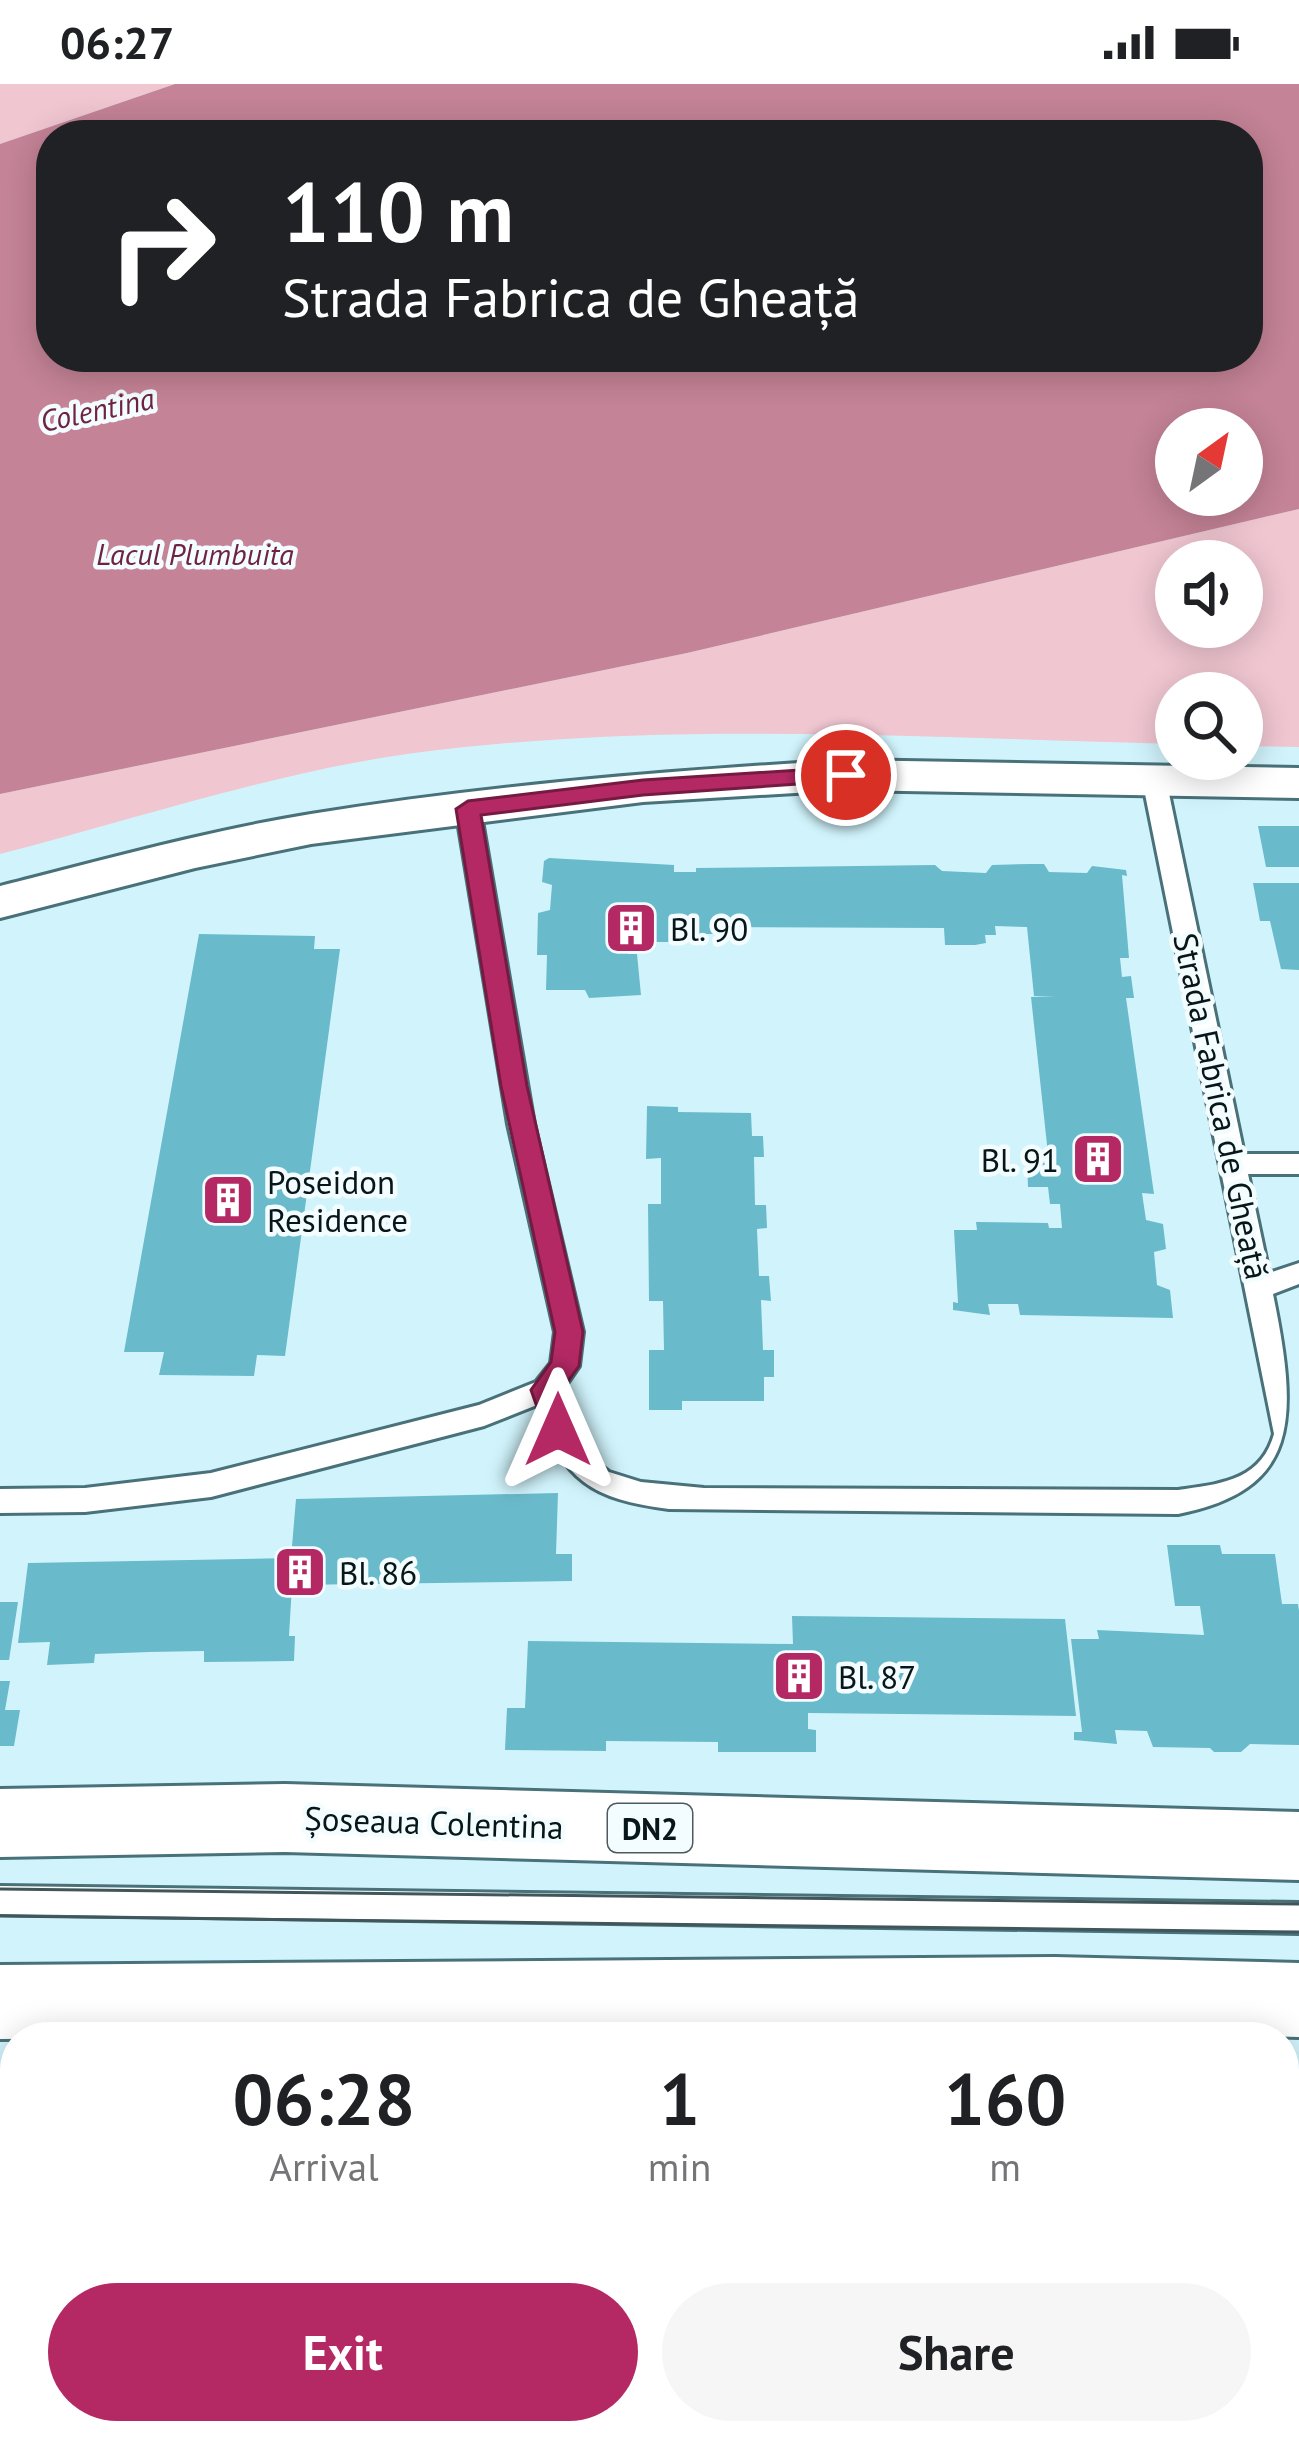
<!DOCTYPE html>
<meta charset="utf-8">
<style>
:root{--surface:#fff;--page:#f6f6f6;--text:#202124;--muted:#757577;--accent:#b42964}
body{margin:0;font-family:"PT Sans",sans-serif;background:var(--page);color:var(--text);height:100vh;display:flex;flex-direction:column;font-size:45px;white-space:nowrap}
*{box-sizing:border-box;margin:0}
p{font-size:39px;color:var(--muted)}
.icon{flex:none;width:66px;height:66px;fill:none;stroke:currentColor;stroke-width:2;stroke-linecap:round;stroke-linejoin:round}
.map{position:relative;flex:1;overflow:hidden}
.drawer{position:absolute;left:0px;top:1938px;width:1299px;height:423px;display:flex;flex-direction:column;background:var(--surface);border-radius:48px 48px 0 0;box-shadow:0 6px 30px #0003}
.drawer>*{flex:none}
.top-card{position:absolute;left:36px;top:36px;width:1227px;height:252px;border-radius:48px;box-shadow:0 6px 30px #0003;background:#202124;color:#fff;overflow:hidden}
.needle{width:78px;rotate:33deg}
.fabs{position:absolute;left:1155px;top:324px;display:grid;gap:24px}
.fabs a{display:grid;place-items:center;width:108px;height:108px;border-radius:50%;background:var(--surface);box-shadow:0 6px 30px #0003;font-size:60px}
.pin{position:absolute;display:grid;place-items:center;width:102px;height:102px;color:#fff;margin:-51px;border:6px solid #fff;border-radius:50%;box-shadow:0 3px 12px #0007}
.me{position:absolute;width:132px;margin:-66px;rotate:0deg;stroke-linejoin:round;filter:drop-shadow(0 0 9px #0008)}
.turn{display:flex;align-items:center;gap:42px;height:252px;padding:0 48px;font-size:54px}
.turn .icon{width:156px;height:156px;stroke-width:2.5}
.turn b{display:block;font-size:84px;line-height:102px}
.eta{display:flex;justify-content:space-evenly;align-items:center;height:204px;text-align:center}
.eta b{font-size:72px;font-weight:800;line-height:84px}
.primary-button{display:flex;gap:24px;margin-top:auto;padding:24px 48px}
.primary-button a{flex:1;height:138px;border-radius:72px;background:var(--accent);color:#fff;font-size:48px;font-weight:800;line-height:138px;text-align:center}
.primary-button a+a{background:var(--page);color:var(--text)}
.status{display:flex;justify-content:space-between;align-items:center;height:84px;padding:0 60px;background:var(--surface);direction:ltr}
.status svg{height:33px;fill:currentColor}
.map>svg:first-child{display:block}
.green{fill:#f0c6d1;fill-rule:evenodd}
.water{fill:#c48396;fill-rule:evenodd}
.building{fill:#69bacb}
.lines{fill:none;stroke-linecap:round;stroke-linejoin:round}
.service-casing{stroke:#49717a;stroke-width:6}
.minor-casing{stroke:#49717a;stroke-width:6}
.primary-casing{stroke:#49717a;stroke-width:6}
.service{fill:#fff;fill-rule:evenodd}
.minor{fill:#fff;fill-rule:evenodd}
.primary{fill:#fff;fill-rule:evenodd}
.tram{stroke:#40565a;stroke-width:3}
.route{fill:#b42964;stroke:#751b41;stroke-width:3}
.labels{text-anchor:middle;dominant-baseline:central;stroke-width:9;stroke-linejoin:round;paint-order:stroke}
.far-water-label{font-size:30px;font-style:italic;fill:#702340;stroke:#f3fcfe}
.shield{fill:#f3fcfe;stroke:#4d5b5e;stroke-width:3}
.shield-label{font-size:30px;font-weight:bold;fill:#061619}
.poi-label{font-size:33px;fill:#061619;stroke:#f3fcfe;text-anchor:start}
.street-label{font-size:33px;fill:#061619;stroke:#f3fcfe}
</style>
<div class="status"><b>06:27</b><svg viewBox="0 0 49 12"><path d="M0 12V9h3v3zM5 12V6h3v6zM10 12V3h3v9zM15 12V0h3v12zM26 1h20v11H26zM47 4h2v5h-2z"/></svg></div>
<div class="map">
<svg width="1299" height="2359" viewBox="0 0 1299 2359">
<rect width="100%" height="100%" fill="#d1f4fc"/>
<path class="green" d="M 0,0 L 175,0 L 0,60 Z
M 1299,425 L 1299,663 L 1242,662 L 1242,609 L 1176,609 L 1176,660 C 923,654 666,636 414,669 C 275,688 136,735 0,770 L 0,710 L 687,569 ZM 1176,477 L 1242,477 L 1242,543 L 1176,543 Z"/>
<path class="water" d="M 175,0 L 1299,0 L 1299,425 L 687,569 L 0,710 L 0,60 ZM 51,51 L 1248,51 L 1248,273 L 51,273 ZM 1176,345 L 1242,345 L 1242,411 L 1176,411 Z"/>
<path class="building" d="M 1258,742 L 1299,742 L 1299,783 L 1266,783 Z
M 549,774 L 674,781 L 674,788 L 696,788 L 696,784 L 935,781 L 942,787 L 986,789 L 992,781 L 1030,780 L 1044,780 L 1049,788 L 1087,789 L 1092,782 L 1126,786 L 1127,792 L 1122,791 L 1129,874 L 1120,874 L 1122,893 L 1131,892 L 1134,914 L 1126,914 L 1154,1110 L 1142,1109 L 1146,1136 L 1163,1140 L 1166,1165 L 1154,1168 L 1157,1201 L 1170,1206 L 1173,1234 L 1020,1231 L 1018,1220 L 988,1220 L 990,1231 L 953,1226 L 953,1218 L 958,1219 L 954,1146 L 977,1146 L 976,1138 L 1048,1139 L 1049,1144 L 1062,1144 L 1060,1120 L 1050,1120 L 1048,1103 L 1028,1103 L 1027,1078 L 1049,1079 L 1031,913 L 1055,912 L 1034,912 L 1027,843 L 995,842 L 996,851 L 985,851 L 986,859 L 975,861 L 945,861 L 944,844 L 725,843 L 725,850 L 703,850 L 698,858 L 638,858 L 638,847 L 622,847 L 628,870 L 637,870 L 641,911 L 589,914 L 585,906 L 546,906 L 547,871 L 537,871 L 538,829 L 550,826 L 552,801 L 542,798 L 544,777 Z
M 1253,799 L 1299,799 L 1299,886 L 1281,885 L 1270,837 L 1260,837 Z
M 199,850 L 315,852 L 314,865 L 340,865 L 285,1272 L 257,1271 L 254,1292 L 159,1291 L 164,1268 L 124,1268 Z
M 647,1022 L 678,1023 L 678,1028 L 751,1029 L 752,1052 L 763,1052 L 764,1073 L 754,1073 L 755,1121 L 766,1121 L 767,1144 L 757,1145 L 759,1192 L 769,1192 L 771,1217 L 761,1216 L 763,1266 L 774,1266 L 774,1293 L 764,1293 L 764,1317 L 682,1317 L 682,1326 L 649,1326 L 649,1266 L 664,1266 L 663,1217 L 649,1217 L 648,1120 L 661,1120 L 661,1074 L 646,1075 Z
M 558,1409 L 556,1470 L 572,1470 L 572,1497 L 292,1501 L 289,1552 L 295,1552 L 294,1577 L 204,1578 L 204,1567 L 149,1568 L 95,1570 L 94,1579 L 47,1581 L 50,1558 L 18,1559 L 28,1479 L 291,1474 L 296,1415 Z
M 1167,1461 L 1220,1461 L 1222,1470 L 1275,1470 L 1282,1520 L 1298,1520 L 1299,1527 L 1299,1661 L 1250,1660 L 1241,1668 L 1214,1668 L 1210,1664 L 1153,1663 L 1147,1647 L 1115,1646 L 1117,1660 L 1074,1656 L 1074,1648 L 1082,1648 L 1071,1555 L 1099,1555 L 1097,1546 L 1204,1551 L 1200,1522 L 1175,1522 Z
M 0,1518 L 18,1518 L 9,1576 L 0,1576 Z
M 792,1532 L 1065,1535 L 1076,1632 L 808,1629 L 808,1645 L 816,1646 L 816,1668 L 718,1668 L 718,1658 L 606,1657 L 606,1667 L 505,1666 L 507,1624 L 525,1624 L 528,1557 L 793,1560 Z
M 0,1597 L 10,1597 L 5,1626 L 20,1626 L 14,1662 L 0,1662 Z
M 0,2058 L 15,2058 L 15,2201 L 0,2201 Z
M 1284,2068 L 1299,2068 L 1299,2359 L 1202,2359 L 1200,2346 L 1284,2346 Z
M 849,2346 L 1024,2346 L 1025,2356 L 850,2359 Z"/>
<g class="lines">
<g class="service-casing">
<path id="service" d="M 1154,688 L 1166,695 L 1244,1070 L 1299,1070 L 1299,1090 L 1248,1090 L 1269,1189 L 1299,1179 L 1299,1200 L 1273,1210 C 1299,1337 1299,1406 1178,1430 L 669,1425 C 592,1415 563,1397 537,1321 L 484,1342 L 211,1413 L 85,1428 L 0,1429 L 0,1405 L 85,1404 L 211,1389 L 479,1321 L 536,1298 L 551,1279 L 555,1248 L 508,1040 L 456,725 L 468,717 L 480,725 L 534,1040 L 583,1248 L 579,1282 L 561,1308 L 581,1359 L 593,1376 L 609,1388 L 641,1398 L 704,1404 L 1178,1406 C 1220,1400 1261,1397 1274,1350 L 1142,695 Z
M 0,1802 L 1299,1819 L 1299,1849 L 0,1830 Z"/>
</g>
<g class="minor-casing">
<path id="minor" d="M 846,676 L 1299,684 L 1299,714 L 846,706 L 643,718 L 311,760 L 195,784 L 0,834 L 0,802 C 103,776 206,747 311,730 C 488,701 667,687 846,676 Z
M 1063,2346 L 1135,2346 L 1137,2359 L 1063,2359 Z"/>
</g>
<g class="primary-casing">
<path id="primary" d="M 285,1700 L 1299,1728 L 1299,1796 L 285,1768 L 0,1773 L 0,1705 Z
M 1055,1873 L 1299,1879 L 1299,1953 L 1055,1947 L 0,1955 L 0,1881 Z"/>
</g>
<use href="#service" class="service"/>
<use href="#minor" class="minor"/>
<use href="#primary" class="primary"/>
<path class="tram" d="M 0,1805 L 1299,1820
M 0,1832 L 1299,1848"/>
</g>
<path class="route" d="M 846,683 L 855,686 L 855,696 L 643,711 L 481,731 L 527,1002 L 583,1248 L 579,1282 L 560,1308 L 572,1346 L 568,1354 L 548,1354 L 531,1306 L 551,1278 L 555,1248 L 501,1002 L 456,725 L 468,717 L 643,696 Z"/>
<defs>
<g id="building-square" transform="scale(2.7)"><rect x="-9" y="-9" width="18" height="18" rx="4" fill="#b42964" stroke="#f3fcfe"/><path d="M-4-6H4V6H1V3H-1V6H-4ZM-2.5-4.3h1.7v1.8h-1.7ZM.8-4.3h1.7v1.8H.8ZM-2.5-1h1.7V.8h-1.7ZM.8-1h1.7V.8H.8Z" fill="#fff"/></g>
</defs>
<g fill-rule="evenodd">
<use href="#building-square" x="631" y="844"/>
<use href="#building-square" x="1098" y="1075"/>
<use href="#building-square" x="228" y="1116"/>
<use href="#building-square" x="300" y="1488"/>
<use href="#building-square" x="799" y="1592"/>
</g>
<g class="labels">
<g class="far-water-label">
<text transform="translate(97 325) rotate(-12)">Colentina</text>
<text x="195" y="469">Lacul Plumbuita</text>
</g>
<rect class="shield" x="608" y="1720" width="84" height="48" rx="9"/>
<g class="shield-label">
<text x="650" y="1744">DN2</text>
</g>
<g class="poi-label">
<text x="670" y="844">Bl. 90</text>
<text x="1059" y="1075" text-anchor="end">Bl. 91</text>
<text x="267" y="1097">Poseidon<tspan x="267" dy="38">Residence</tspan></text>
<text x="339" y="1488">Bl. 86</text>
<text x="838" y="1592">Bl. 87</text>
</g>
<g class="street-label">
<text transform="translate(1222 1022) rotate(78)">Strada Fabrica de Gheață</text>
<text transform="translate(434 1738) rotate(2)">Șoseaua Colentina</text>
</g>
</g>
</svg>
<div class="fabs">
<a><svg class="needle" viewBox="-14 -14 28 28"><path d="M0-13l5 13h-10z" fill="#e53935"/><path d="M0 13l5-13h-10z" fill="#757577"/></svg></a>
<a><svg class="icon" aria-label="sound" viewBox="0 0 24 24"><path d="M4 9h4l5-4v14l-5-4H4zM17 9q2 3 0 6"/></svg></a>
<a><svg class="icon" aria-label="search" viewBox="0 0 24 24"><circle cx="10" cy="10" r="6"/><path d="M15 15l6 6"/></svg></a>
</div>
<div class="pin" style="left:846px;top:691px;background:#d93025"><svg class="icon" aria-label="arrive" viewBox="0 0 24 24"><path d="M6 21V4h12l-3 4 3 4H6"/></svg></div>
<svg class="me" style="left:558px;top:1346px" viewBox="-20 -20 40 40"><path d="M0-17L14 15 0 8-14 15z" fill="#b42964" stroke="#fff" stroke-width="4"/></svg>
<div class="top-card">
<div class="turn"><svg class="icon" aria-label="right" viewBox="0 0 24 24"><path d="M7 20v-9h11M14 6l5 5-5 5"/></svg><div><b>110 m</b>Strada Fabrica de Gheață</div></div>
</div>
<section class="drawer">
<div class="eta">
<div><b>06:28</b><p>Arrival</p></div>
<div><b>1</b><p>min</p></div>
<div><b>160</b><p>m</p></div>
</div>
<div class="primary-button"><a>Exit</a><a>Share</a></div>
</section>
</div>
